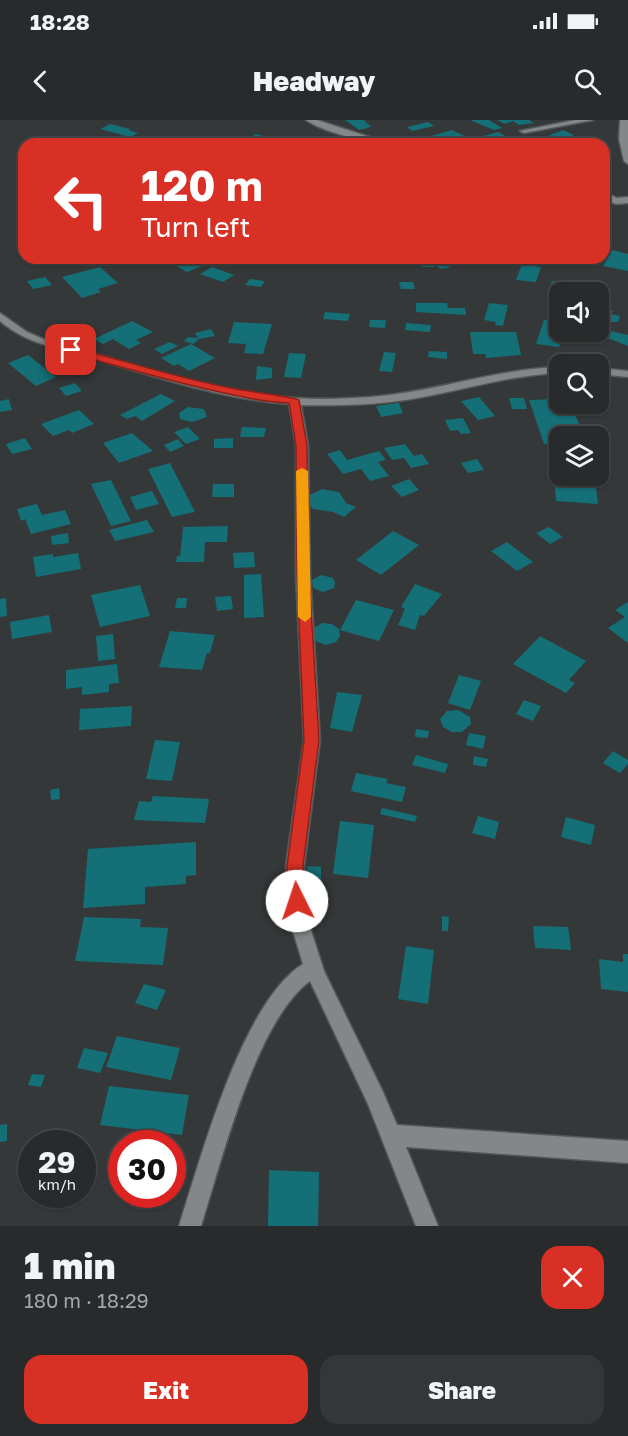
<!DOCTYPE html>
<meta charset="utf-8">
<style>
:root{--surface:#282a2b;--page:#343637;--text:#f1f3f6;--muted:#a5a7a9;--line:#444647;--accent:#d93025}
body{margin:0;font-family:"Golos Text",sans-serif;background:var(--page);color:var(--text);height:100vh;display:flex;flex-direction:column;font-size:22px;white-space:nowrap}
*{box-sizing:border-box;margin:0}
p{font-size:20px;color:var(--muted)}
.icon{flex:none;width:33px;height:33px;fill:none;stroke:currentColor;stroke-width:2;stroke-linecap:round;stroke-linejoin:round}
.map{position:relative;height:1106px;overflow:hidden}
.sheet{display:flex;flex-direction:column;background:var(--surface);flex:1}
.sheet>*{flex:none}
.top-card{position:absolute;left:18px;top:18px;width:592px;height:126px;border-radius:18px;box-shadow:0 2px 4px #0004,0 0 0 2px var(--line);background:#d93025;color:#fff;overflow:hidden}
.buttons{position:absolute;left:549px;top:162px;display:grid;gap:12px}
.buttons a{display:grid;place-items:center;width:60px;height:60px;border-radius:12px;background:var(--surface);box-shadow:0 2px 4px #0004,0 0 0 2px var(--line);font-size:30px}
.speed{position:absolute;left:18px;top:1010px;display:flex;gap:12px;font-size:30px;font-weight:700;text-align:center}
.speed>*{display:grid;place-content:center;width:78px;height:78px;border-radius:50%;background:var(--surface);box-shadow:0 2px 4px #0004,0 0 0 2px var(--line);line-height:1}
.speed small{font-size:15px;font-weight:400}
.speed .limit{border:9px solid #d22;background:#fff;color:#111}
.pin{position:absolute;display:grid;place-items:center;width:51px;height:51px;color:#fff;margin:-26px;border-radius:12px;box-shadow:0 3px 9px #0006}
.me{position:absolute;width:66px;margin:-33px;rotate:356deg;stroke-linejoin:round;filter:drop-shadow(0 0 4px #0008)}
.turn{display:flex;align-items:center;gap:21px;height:126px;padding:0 24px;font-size:27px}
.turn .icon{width:78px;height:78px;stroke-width:2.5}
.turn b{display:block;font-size:42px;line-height:51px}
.round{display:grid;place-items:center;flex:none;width:63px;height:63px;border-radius:18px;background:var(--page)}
.overview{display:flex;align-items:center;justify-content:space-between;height:102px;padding:0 24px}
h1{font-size:36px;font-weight:800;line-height:45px}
.button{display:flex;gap:12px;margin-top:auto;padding:12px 24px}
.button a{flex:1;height:69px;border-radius:18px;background:var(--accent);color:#fff;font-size:24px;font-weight:800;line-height:69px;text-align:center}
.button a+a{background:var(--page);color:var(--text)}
.status{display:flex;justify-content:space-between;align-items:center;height:42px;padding:0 30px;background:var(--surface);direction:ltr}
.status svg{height:16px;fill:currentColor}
header{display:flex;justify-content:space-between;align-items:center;height:78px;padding:0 24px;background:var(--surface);font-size:27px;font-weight:800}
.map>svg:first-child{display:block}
.building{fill:#146f77}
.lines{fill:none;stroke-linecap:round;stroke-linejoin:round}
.minor-casing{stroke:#545757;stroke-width:3}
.tertiary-casing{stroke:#545757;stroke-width:3}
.minor{fill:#838787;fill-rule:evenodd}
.tertiary{fill:#838787;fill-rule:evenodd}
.route{fill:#d93025;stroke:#8d1f18;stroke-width:1.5}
.slow{fill:#f59e0b}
</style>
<div class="status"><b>18:28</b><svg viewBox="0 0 49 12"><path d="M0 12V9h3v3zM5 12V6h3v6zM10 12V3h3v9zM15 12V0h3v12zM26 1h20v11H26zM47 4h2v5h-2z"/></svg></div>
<header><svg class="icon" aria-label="back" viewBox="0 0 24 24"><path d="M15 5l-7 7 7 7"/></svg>Headway<svg class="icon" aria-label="search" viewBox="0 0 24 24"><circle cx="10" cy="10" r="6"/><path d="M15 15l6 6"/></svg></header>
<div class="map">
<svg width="628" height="1106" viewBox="0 0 628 1106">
<rect width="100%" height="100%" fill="#353839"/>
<path class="building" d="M 345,0 L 364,0 L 371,7 L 359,10 Z
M 470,0 L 489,0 L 502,8 L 494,10 Z
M 497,0 L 529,0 L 534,3 L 519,5 L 513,1 L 505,4 Z
M 428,2 L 434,6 L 412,11 L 407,7 Z
M 110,4 L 130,9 L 128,10 L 138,13 L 130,17 L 100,9 Z
M 452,10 L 471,19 L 462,22 L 466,24 L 441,24 L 435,21 L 439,20 L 431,16 Z
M 563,10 L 574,15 L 559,20 L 568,24 L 553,24 L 540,19 Z
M 498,12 L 507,17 L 502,19 L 509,24 L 486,23 L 476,18 Z
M 256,14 L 271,18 L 260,24 L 240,23 Z
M 62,17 L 72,17 L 89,24 L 47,24 Z
M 612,130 L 628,134 L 628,151 L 603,146 Z
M 178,138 L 197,138 L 207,144 L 187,152 L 169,142 Z
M 422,138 L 438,138 L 438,140 L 434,140 L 435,147 L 422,147 Z
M 437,142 L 444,142 L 451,145 L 448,148 L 441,149 L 435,145 Z
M 522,144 L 541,147 L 536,162 L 516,160 Z
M 100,147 L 118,163 L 98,169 L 101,172 L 82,178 L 62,157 Z
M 212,147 L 234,155 L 223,162 L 200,154 Z
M 45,157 L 52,165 L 33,169 L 27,161 Z
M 250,159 L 265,161 L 261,167 L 245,165 Z
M 552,161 L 570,164 L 567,172 L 548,172 Z
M 399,162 L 413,162 L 415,169 L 401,169 Z
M 416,183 L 447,183 L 448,188 L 465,188 L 466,195 L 416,192 Z
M 489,183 L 508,185 L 503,206 L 495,205 L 496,202 L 484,200 Z
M 598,184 L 606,186 L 604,189 L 613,191 L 611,194 L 620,196 L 618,202 L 598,202 Z
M 325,192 L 350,194 L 348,201 L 323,199 Z
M 370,200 L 386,200 L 385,208 L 369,207 Z
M 544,200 L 560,202 L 560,212 L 564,212 L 559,227 L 536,224 Z
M 132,201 L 153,212 L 136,220 L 141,223 L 129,229 L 113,219 L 103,224 L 94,219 Z
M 234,202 L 272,204 L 263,234 L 244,233 L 246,224 L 228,223 Z
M 406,203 L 431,205 L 430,212 L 405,210 Z
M 211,209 L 215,216 L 199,219 L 193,224 L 184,221 L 188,217 L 198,218 L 195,213 Z
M 611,211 L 628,215 L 628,226 L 605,217 Z
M 470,212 L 516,212 L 521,235 L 486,238 L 485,234 L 473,234 Z
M 170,222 L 178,226 L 162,234 L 154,229 Z
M 191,224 L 215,238 L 189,251 L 178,244 L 174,246 L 161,238 Z
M 429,231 L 447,232 L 447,239 L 428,237 Z
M 384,232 L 396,233 L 392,252 L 379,251 Z
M 289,233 L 306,234 L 301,258 L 284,257 Z
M 28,235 L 56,257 L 36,266 L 8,243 Z
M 59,239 L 72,245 L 59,253 L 45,247 Z
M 257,246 L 272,248 L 272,258 L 256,260 Z
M 75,263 L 82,271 L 66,276 L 59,268 Z
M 161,274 L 175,281 L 142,301 L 135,296 L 127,299 L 120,295 Z
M 479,277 L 495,296 L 478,300 L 461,281 Z
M 509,278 L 524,278 L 527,289 L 512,289 Z
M 9,279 L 12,290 L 0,292 L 0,281 Z
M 556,279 L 559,287 L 572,287 L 584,316 L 560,316 L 560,323 L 544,324 L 529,280 Z
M 399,283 L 403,293 L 381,297 L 376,286 Z
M 188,287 L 204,289 L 207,297 L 192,302 L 180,299 L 179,293 Z
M 79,290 L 94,304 L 72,313 L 69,310 L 53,316 L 41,304 Z
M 463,298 L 471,313 L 461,314 L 458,310 L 450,311 L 445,300 Z
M 188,307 L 200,319 L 186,324 L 174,312 Z
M 242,307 L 266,308 L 264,317 L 240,317 Z
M 132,313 L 153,331 L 119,343 L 103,323 Z
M 25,318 L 32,329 L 12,334 L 6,324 Z
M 233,318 L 233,328 L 214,328 L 214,319 Z
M 178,319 L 184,326 L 170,332 L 164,325 Z
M 405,324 L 414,336 L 422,334 L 429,344 L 411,348 L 404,338 L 392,340 L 384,328 Z
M 340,330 L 347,340 L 379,331 L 386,340 L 378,342 L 389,356 L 370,361 L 361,349 L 343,354 L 327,334 Z
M 477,339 L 484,350 L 468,353 L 461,343 Z
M 170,343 L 195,392 L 172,397 L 148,349 Z
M 554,357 L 595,359 L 598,384 L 556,381 Z
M 409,359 L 419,370 L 402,377 L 391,366 Z
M 111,360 L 131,401 L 111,406 L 91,364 Z
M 213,364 L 234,364 L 234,377 L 212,377 Z
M 322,369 L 339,372 L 346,383 L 356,387 L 344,397 L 333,392 L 313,389 L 307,383 L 308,376 Z
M 152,371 L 159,384 L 136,390 L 130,377 Z
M 37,384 L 42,395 L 65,390 L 71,404 L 31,414 L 25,399 L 21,401 L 17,389 Z
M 147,400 L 154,412 L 115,421 L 109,410 Z
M 228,406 L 227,422 L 205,422 L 204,442 L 176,442 L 177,436 L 180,436 L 183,407 Z
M 549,407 L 563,417 L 550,424 L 536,413 Z
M 393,411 L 419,425 L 381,455 L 356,440 Z
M 68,413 L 69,423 L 52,425 L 51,416 Z
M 507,422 L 533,442 L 517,451 L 491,431 Z
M 254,432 L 255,447 L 234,448 L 233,433 Z
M 78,433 L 81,449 L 36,457 L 33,437 L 53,434 L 53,437 Z
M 261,454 L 264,497 L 244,498 L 244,455 Z
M 321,455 L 333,458 L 335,463 L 334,468 L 323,472 L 313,468 L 312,460 Z
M 415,464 L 442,474 L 424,496 L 420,495 L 415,510 L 398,505 L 405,489 L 401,487 Z
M 140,465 L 150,496 L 100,507 L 91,475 Z
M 231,476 L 233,489 L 217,491 L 215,477 Z
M 6,478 L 7,496 L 0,497 L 0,479 Z
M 177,478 L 187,478 L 186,488 L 175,488 Z
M 356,480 L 394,490 L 379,521 L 340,510 Z
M 628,482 L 628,523 L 608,508 L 625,497 L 615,490 Z
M 49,495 L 52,512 L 12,519 L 10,502 Z
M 322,503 L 332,504 L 339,509 L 340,516 L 336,522 L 326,525 L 312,520 L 311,510 Z
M 170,511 L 215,515 L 210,533 L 207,533 L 202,550 L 159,547 Z
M 113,514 L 115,539 L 98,541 L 96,516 Z
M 540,516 L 586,541 L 569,560 L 575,563 L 566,573 L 513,544 Z
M 117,544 L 119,563 L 109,564 L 109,572 L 82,575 L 82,567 L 66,569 L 66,550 Z
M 459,555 L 481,561 L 470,590 L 448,583 Z
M 337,572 L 362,575 L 352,612 L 330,608 Z
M 524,580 L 541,586 L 533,601 L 516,594 Z
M 132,586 L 131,606 L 79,610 L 80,589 Z
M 458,590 L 470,597 L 471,604 L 462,612 L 452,612 L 443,607 L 440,599 L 447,591 Z
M 416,609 L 429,611 L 428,618 L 415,617 Z
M 469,613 L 486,616 L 483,629 L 466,625 Z
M 155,620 L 180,622 L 172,661 L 146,659 Z
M 613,631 L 628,640 L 628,644 L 620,653 L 603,643 Z
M 416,635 L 448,644 L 445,653 L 412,645 Z
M 474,636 L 488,639 L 486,647 L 473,645 Z
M 356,653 L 388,659 L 386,663 L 406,667 L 402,682 L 351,671 Z
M 59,668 L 60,679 L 51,680 L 50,670 Z
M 153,676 L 209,679 L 205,703 L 134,700 L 139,681 L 151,682 Z
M 382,688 L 417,696 L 415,702 L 380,694 Z
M 478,696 L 499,702 L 495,719 L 472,713 Z
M 566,697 L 595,705 L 591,725 L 561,717 Z
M 340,701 L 374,705 L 368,758 L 333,754 Z
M 196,722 L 196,755 L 186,756 L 186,764 L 145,767 L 145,784 L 83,788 L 88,729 Z
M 307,746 L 321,747 L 321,766 L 300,765 L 300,751 L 307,751 Z
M 442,796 L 449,797 L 448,811 L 442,811 Z
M 84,797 L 141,799 L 140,807 L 168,808 L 163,845 L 75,841 Z
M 533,806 L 568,807 L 571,830 L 535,828 Z
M 406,826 L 434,830 L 428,884 L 398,879 Z
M 623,834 L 628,834 L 628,872 L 601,869 L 599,839 L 623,842 Z
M 144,864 L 166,870 L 157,890 L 135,883 Z
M 117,916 L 180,928 L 171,960 L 106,947 Z
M 84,928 L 108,933 L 100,953 L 77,948 Z
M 32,954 L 45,955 L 41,967 L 28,965 Z
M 109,966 L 189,975 L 182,1015 L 100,1005 Z
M 7,1004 L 7,1021 L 0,1022 L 0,1005 Z
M 269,1050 L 319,1052 L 318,1106 L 268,1106 Z"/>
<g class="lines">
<g class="minor-casing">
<path id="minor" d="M 306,0 L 317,0 L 391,24 C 370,24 323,12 306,0 Z
M 575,0 L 593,0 L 524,13 L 520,11 Z
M 604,72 L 617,78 L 628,77 L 628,83 L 616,84 L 604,79 Z
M 0,193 L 27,212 L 48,221 C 126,241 204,269 284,277 C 312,280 341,279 370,277 C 434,272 495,249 560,247 L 560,253 C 507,255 458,272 406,280 C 371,285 336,286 301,285 L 308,325 L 310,455 L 320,620 L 304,746 L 307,798 L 324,851 L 383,972 L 397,1005 L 628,1021 L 628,1043 L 406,1027 L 438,1106 L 416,1106 L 368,984 L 310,861 C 256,900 221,1043 201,1106 L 179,1106 C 201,1038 242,882 303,844 L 289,798 L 286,746 L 304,620 L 296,455 L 296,325 L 289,284 C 222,279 156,257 93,238 C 59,228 28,225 0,201 Z
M 598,248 L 628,251 L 628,257 L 598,254 Z"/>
</g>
<g class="tertiary-casing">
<path id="tertiary" d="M 620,0 L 628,0 L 628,44 L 624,41 L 619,19 Z"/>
</g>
<use href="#minor" class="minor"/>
<use href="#tertiary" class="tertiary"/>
</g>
<path class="route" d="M 71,227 C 126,241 180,259 236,269 C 246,271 296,277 299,280 L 307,325 L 309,455 L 319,620 L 303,746 L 305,781 L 303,786 L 297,788 L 291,786 L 289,781 L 287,746 L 304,620 L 297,455 L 296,325 L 289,283 C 261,282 233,275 206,269 C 160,258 113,245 67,232 L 67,228 Z"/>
<path class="slow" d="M 302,348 L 308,351 L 311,497 L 305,502 L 298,497 L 296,351 Z"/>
</svg>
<div class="buttons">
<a><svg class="icon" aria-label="sound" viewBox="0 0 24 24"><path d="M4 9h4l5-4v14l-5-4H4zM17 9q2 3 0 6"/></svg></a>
<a><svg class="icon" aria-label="search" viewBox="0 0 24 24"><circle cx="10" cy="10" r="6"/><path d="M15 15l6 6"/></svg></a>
<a><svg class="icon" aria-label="layers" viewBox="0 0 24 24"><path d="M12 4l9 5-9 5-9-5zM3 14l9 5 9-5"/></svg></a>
</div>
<div class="speed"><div>29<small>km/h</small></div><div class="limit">30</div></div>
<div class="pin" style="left:71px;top:230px;background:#d93025"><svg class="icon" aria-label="arrive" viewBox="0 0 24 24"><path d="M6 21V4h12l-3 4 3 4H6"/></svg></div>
<svg class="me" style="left:297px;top:781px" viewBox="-20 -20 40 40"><circle r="19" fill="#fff"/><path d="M0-13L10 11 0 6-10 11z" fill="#d93025"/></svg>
<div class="top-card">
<div class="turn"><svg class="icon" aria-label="left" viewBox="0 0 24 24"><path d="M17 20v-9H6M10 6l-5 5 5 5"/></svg><div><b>120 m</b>Turn left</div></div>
</div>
</div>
<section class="sheet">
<div class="overview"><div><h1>1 min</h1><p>180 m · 18:29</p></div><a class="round" style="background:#d93025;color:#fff"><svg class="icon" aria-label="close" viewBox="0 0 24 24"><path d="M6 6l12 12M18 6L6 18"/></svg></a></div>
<div class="button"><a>Exit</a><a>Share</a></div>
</section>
